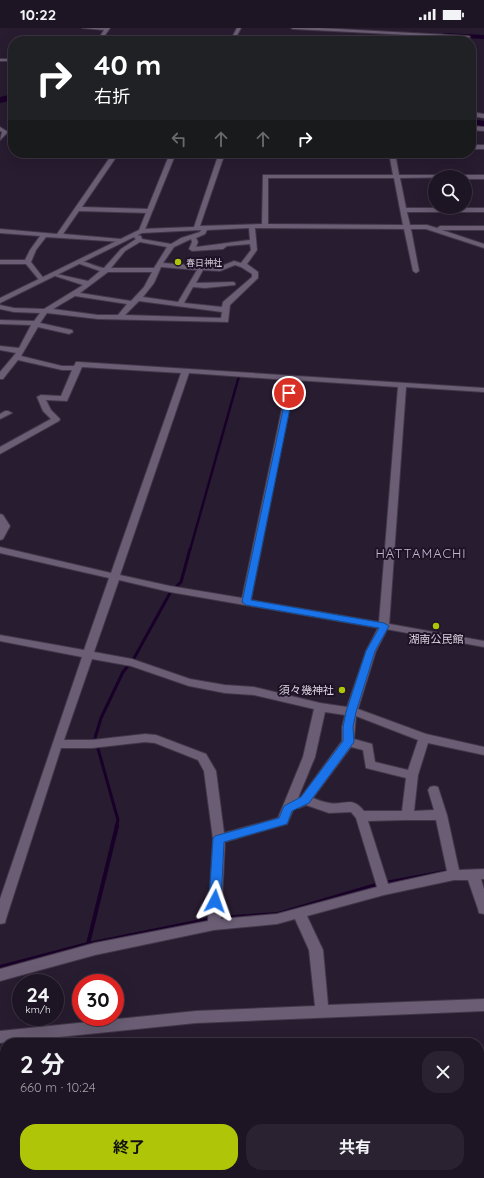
<!DOCTYPE html>
<html lang="ja">
<meta charset="utf-8">
<style>
:root{--surface:#1e1524;--page:#2b2231;--text:#f1f3f6;--muted:#a19fa6;--line:#3c3441;--accent:#aec508}
body{margin:0;font-family:Quicksand,"Noto Sans JP",sans-serif;background:var(--page);color:var(--text);height:100vh;display:flex;flex-direction:column;font-size:15px;white-space:nowrap}
*{box-sizing:border-box;margin:0}
p{font-size:13px;color:var(--muted)}
.icon{flex:none;width:22px;height:22px;fill:none;stroke:currentColor;stroke-width:2;stroke-linecap:round;stroke-linejoin:round}
.map{position:relative;flex:1;overflow:hidden}
.sheet{position:absolute;left:0px;top:1010px;width:484px;height:140px;display:flex;flex-direction:column;background:var(--surface);border-radius:16px 16px 0 0;box-shadow:0 4px 16px #0002,0 0 0 1px var(--line)}
.sheet>*{flex:none}
.top-card{position:absolute;left:8px;top:8px;width:468px;height:122px;border-radius:16px;box-shadow:0 4px 16px #0002,0 0 0 1px var(--line);background:#202124;color:#fff;overflow:hidden}
.tools{position:absolute;left:428px;top:142px;display:grid;gap:8px}
.tools a{display:grid;place-items:center;width:44px;height:44px;border-radius:50%;background:var(--surface);box-shadow:0 4px 16px #0002,0 0 0 1px var(--line);font-size:20px}
.speed{position:absolute;left:12px;top:946px;display:flex;gap:8px;font-size:20px;font-weight:700;text-align:center}
.speed>*{display:grid;place-content:center;width:52px;height:52px;border-radius:50%;background:var(--surface);box-shadow:0 4px 16px #0002,0 0 0 1px var(--line);line-height:1}
.speed small{font-size:10px;font-weight:400}
.speed .limit{border:6px solid #d22;background:#fff;color:#111}
.pin{position:absolute;display:grid;place-items:center;width:34px;height:34px;color:#fff;margin:-17px;border:2px solid #fff;border-radius:50%;box-shadow:0 1px 4px #0007}
.me{position:absolute;width:44px;margin:-22px;rotate:4deg;stroke-linejoin:round;filter:drop-shadow(0 0 3px #0008)}
.turn{display:flex;align-items:center;gap:14px;height:84px;padding:0 20px;font-size:18px}
.turn .icon{width:52px;height:52px;stroke-width:2.5}
.turn b{display:block;font-size:28px;line-height:34px}
.lanes{display:flex;align-items:center;height:38px;padding:0 20px;background:#0003;justify-content:center;gap:20px;direction:ltr}
.lanes .off{opacity:.35}
.round{display:grid;place-items:center;flex:none;width:42px;height:42px;border-radius:16px;background:var(--page)}
.head{display:flex;align-items:center;justify-content:space-between;height:68px;padding:0 20px}
h1{font-size:24px;font-weight:700;line-height:30px}
.action{display:flex;gap:8px;margin-top:auto;padding:8px 20px}
.action a{flex:1;height:46px;border-radius:16px;background:var(--accent);color:#111;font-size:16px;font-weight:700;line-height:46px;text-align:center}
.action a+a{background:var(--page);color:var(--text)}
.status{display:flex;justify-content:space-between;align-items:center;height:28px;padding:0 20px;background:var(--surface);direction:ltr}
.status svg{height:11px;fill:currentColor}
.map>svg:first-child{display:block}
.lines{fill:none;stroke-linecap:round;stroke-linejoin:round}
.stream-far2{stroke:#190028;stroke-width:2.5}
.stream-far1{stroke:#190028;stroke-width:3}
.stream{stroke:#190028;stroke-width:4}
.river{fill:#190028;fill-rule:evenodd}
.minor-casing{stroke:#413748;stroke-width:2}
.tertiary-casing{stroke:#413748;stroke-width:2}
.minor{fill:#6a5d74;fill-rule:evenodd}
.tertiary{fill:#6a5d74;fill-rule:evenodd}
.route{fill:#1a73e8;stroke:#114b97}
.poi-dot{fill:#aec508;stroke:#1e1326;stroke-width:1.5}
.labels{text-anchor:middle;dominant-baseline:central;stroke-width:4;stroke-linejoin:round;paint-order:stroke}
.far-poi-label{font-size:9px;fill:#dbd3e0;stroke:#1e1326;text-anchor:start}
.poi-label{font-size:11px;fill:#dbd3e0;stroke:#1e1326}
.quarter-label{font-size:13px;letter-spacing:1px;fill:#c6b7d1;stroke:#1e1326}
</style>
<div class="status"><b>10:22</b><svg viewBox="0 0 49 12"><path d="M0 12V9h3v3zM5 12V6h3v6zM10 12V3h3v9zM15 12V0h3v12zM26 1h20v11H26zM47 4h2v5h-2z"/></svg></div>
<div class="map">
<svg width="484" height="1150" viewBox="0 0 484 1150">
<rect width="100%" height="100%" fill="#281c30"/>
<g class="lines">
<path class="stream-far2" d="M 190,522 L 239,348"/>
<path class="stream-far1" d="M 116,799 L 118,792 L 95,710 L 101,690 L 123,644 L 133,632 L 170,565 L 181,554 L 190,521"/>
<path class="stream" d="M 385,855 L 450,843
M 218,890 L 278,886 L 376,857
M 88,916 L 117,798
M 0,939 L 88,916 L 211,891"/>
<path class="river" d="M 443,5 L 484,7 L 484,11 L 446,9 L 443,9 Z
M 13,66 L 13,72 L 0,75 L 0,69 Z
M 471,91 L 484,93 L 484,99 L 471,97 Z"/>
<g class="minor-casing">
<path id="minor" d="M 82,0 L 110,0 L 101,13 L 97,13 L 104,2 Z
M 291,0 L 320,0 L 468,8 L 470,9 L 468,10 L 293,1 Z
M 0,31 L 13,31 L 13,33 L 0,33 Z
M 471,84 L 484,86 L 484,90 L 471,88 Z
M 471,98 L 484,99 L 484,103 L 471,102 Z
M 0,99 L 8,104 L 0,112 L 2,104 L 0,103 Z
M 471,117 L 484,117 L 484,121 L 471,121 Z
M 113,125 L 119,125 L 82,179 L 149,181 L 152,183 L 149,185 L 79,183 L 63,206 L 121,211 L 123,212 L 123,214 L 46,209 L 36,222 L 31,234 L 45,252 L 42,254 L 40,253 L 26,236 L 0,236 L 0,232 L 25,232 L 30,222 L 40,208 L 0,205 L 0,201 L 57,206 Z
M 219,125 L 225,125 L 200,198 L 262,196 L 263,147 L 393,147 L 389,125 L 395,125 L 399,147 L 484,147 L 484,151 L 465,151 L 465,149 L 400,150 L 406,180 L 484,180 L 484,184 L 407,184 L 410,197 L 427,197 L 437,200 L 440,198 L 484,198 L 484,202 L 442,202 L 484,216 L 484,220 L 426,201 L 411,201 L 419,243 L 416,245 L 413,243 L 404,201 L 255,200 L 257,222 L 247,236 L 258,244 L 258,250 L 230,277 L 228,294 L 98,291 L 47,285 L 40,295 L 72,302 L 73,304 L 69,306 L 38,299 L 21,328 L 62,338 L 74,338 L 76,334 L 79,334 L 484,360 L 484,364 L 406,359 L 389,598 L 376,623 L 358,681 L 426,706 L 484,719 L 484,727 L 428,715 L 418,747 L 414,783 L 434,782 L 428,762 L 430,759 L 434,758 L 438,759 L 447,787 L 459,842 L 484,841 L 484,851 L 481,851 L 484,861 L 484,886 L 479,885 L 478,881 L 468,852 L 454,852 L 384,867 L 307,888 L 323,922 L 328,977 L 484,971 L 484,983 L 196,995 L 0,1015 L 0,1003 L 196,983 L 315,978 L 309,922 L 295,891 L 277,896 L 214,902 L 95,927 L 0,953 L 0,941 L 95,915 L 208,893 L 213,811 L 204,743 L 198,732 L 155,715 L 145,714 L 92,720 L 61,720 L 6,891 L 5,895 L 0,896 L 0,871 L 82,629 L 0,613 L 0,607 L 84,622 L 109,550 L 0,525 L 0,519 L 111,545 L 181,345 L 82,339 L 67,373 L 46,372 L 51,382 L 60,391 L 59,393 L 0,426 L 0,419 L 51,391 L 43,383 L 37,369 L 41,367 L 61,368 L 72,342 L 62,342 L 18,332 L 3,351 L 0,351 L 0,344 L 16,325 L 0,322 L 0,318 L 19,320 L 31,297 L 0,296 L 0,292 L 34,293 L 40,285 L 14,284 L 0,281 L 0,277 L 14,280 L 44,281 L 83,257 L 52,247 L 52,245 L 88,253 L 100,243 L 77,235 L 77,233 C 86,232 95,239 104,240 L 121,221 L 136,211 L 132,208 L 132,206 L 141,208 L 142,211 L 171,216 L 181,210 L 200,204 L 201,202 L 142,205 L 139,203 L 142,201 L 194,199 ZM 268,150 L 394,150 L 403,197 L 268,196 ZM 249,200 L 250,212 C 231,214 215,217 196,219 L 198,214 L 196,210 L 205,206 L 207,202 ZM 191,211 L 192,214 L 189,221 L 192,223 L 223,221 L 227,218 L 250,216 L 251,222 L 241,235 L 234,233 L 219,239 L 163,235 L 174,219 ZM 140,214 L 167,219 L 154,240 L 111,240 L 125,223 ZM 235,237 L 241,239 L 252,246 L 252,249 L 223,274 L 222,279 L 184,275 L 193,259 L 205,260 L 235,257 L 235,255 L 233,254 L 196,255 L 203,242 L 220,243 ZM 161,239 L 197,242 L 178,274 L 143,269 L 154,255 ZM 108,244 L 152,244 L 144,259 L 131,273 L 80,265 ZM 75,268 L 127,276 L 118,287 L 98,287 L 53,281 ZM 139,273 L 222,284 L 221,290 L 125,287 ZM 189,345 L 288,352 L 242,570 L 170,558 L 120,547 ZM 295,352 L 398,359 L 379,594 L 251,572 ZM 119,552 L 170,564 L 378,600 L 366,623 L 347,679 L 320,675 L 254,659 L 225,657 L 190,651 L 132,631 L 94,624 ZM 92,631 L 131,638 L 189,658 L 225,665 L 254,667 L 314,681 L 303,729 L 278,790 L 224,805 L 216,743 L 206,726 L 156,707 L 145,706 L 92,712 L 64,712 ZM 325,684 L 345,687 L 342,699 L 342,713 L 301,769 L 298,770 L 315,729 ZM 356,688 L 418,712 L 408,742 L 375,734 L 372,716 L 354,711 ZM 351,719 L 363,722 L 366,740 L 406,750 L 402,783 L 364,783 C 351,767 345,778 329,775 C 323,774 318,772 313,770 ZM 306,777 L 329,785 L 351,784 L 356,790 L 377,859 L 277,886 L 221,891 L 225,814 L 287,796 L 295,778 L 299,780 ZM 405,792 L 436,792 L 447,843 L 388,856 L 368,793 Z
M 5,383 L 8,383 L 12,385 L 0,391 L 0,386 Z
M 0,486 L 3,487 L 10,498 L 3,511 L 0,512 Z"/>
</g>
<g class="tertiary-casing">
<path id="tertiary" d="M 237,0 L 241,0 L 234,13 L 230,13 Z
M 170,125 L 176,125 L 144,204 L 0,275 L 0,270 L 139,202 Z
M 384,595 L 484,613 L 484,619 L 380,600 L 379,598 L 380,596 Z"/>
</g>
<use href="#minor" class="minor"/>
<use href="#tertiary" class="tertiary"/>
</g>
<path class="route" d="M 287,363 L 292,363 L 293,365 L 251,572 L 384,595 L 389,598 L 375,623 L 356,684 L 353,699 L 354,714 L 309,775 L 292,783 L 287,796 L 224,814 L 221,873 L 219,876 L 215,877 L 211,876 L 209,873 L 213,811 L 215,808 L 279,790 L 284,778 L 301,769 L 343,713 L 343,699 L 346,684 L 366,623 L 379,600 L 246,577 L 242,574 Z"/>
<g class="poi-dot">
<circle cx="178" cy="234" r="4"/>
<circle cx="436" cy="598" r="4"/>
<circle cx="342" cy="662" r="4"/>
</g>
<g class="labels">
<g class="far-poi-label">
<text x="186" y="234">春日神社</text>
</g>
<g class="poi-label">
<text x="436" y="611">湖南公民館</text>
<text x="334" y="662" text-anchor="end">須々幾神社</text>
</g>
<g class="quarter-label">
<text x="421" y="525">HATTAMACHI</text>
</g>
</g>
</svg>
<div class="tools">
<a><svg class="icon" aria-label="search" viewBox="0 0 24 24"><circle cx="10" cy="10" r="6"/><path d="M15 15l6 6"/></svg></a>
</div>
<div class="speed"><div>24<small>km/h</small></div><div class="limit">30</div></div>
<div class="pin" style="left:289px;top:365px;background:#d93025"><svg class="icon" aria-label="arrive" viewBox="0 0 24 24"><path d="M6 21V4h12l-3 4 3 4H6"/></svg></div>
<svg class="me" style="left:215px;top:873px" viewBox="-20 -20 40 40"><path d="M0-17L14 15 0 8-14 15z" fill="#1a73e8" stroke="#fff" stroke-width="4"/></svg>
<div class="top-card">
<div class="turn"><svg class="icon" aria-label="right" viewBox="0 0 24 24"><path d="M7 20v-9h11M14 6l5 5-5 5"/></svg><div><b>40 m</b>右折</div></div>
<div class="lanes"><svg class="icon off" aria-label="left" viewBox="0 0 24 24"><path d="M17 20v-9H6M10 6l-5 5 5 5"/></svg><svg class="icon off" aria-label="ahead" viewBox="0 0 24 24"><path d="M12 20V5M6 11l6-6 6 6"/></svg><svg class="icon off" aria-label="ahead" viewBox="0 0 24 24"><path d="M12 20V5M6 11l6-6 6 6"/></svg><svg class="icon" aria-label="right" viewBox="0 0 24 24"><path d="M7 20v-9h11M14 6l5 5-5 5"/></svg></div>
</div>
<section class="sheet">
<div class="head"><div><h1>2 分</h1><p>660 m · 10:24</p></div><a class="round"><svg class="icon" aria-label="close" viewBox="0 0 24 24"><path d="M6 6l12 12M18 6L6 18"/></svg></a></div>
<div class="action"><a>終了</a><a>共有</a></div>
</section>
</div>
